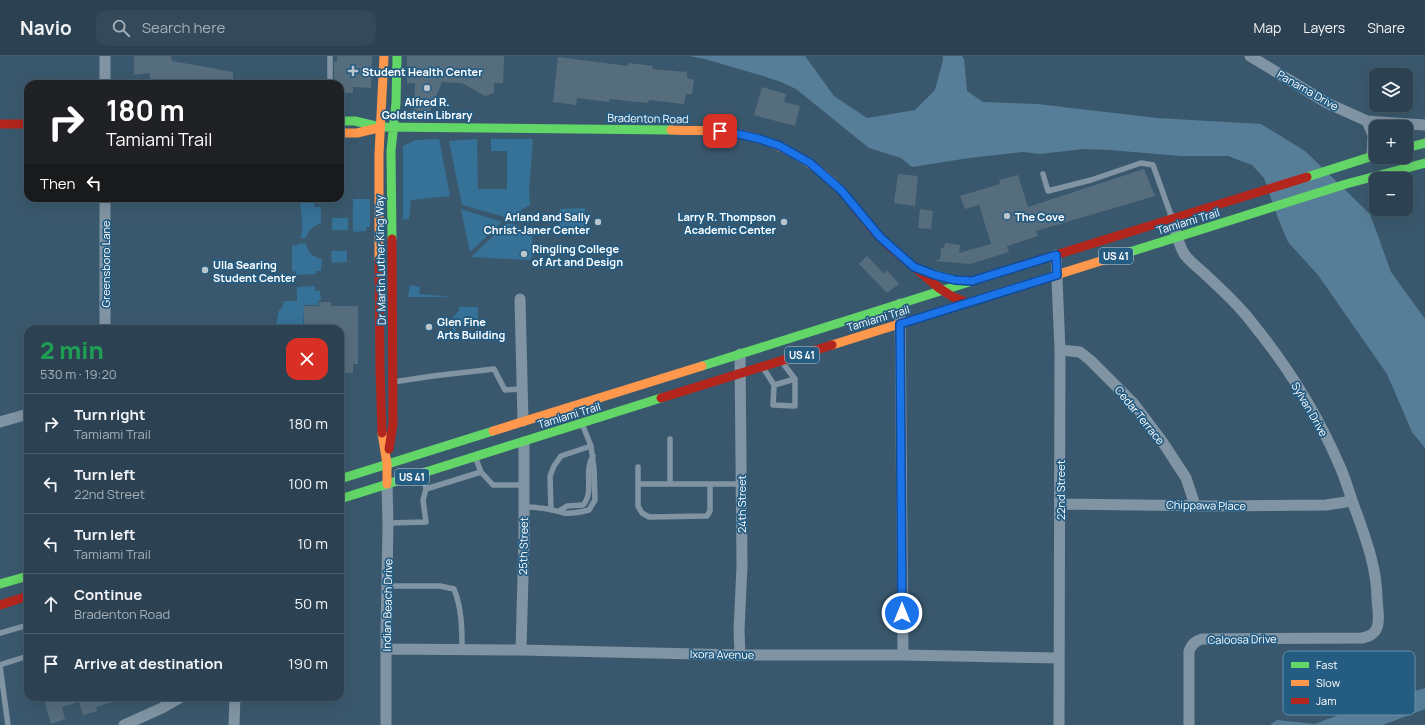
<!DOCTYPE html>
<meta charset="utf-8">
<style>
:root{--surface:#2c4252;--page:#344959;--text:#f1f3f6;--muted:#a6b0b8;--line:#485b69}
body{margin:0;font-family:Manrope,sans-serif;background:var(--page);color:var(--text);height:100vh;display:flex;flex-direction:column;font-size:15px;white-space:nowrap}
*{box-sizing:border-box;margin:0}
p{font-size:13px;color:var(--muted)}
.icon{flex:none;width:22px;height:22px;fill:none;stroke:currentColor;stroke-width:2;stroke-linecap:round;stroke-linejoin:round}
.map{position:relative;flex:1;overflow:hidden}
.panel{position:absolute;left:24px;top:269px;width:320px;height:376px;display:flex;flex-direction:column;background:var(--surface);border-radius:12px;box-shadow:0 4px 16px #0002,0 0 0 1px var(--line)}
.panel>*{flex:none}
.hud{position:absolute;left:24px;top:24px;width:320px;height:122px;border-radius:12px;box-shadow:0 4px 16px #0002,0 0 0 1px var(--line);background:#202124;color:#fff;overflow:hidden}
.fabs{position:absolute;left:1369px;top:12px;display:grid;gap:8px}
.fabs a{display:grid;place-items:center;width:44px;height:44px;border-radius:8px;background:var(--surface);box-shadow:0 4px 16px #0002,0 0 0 1px var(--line);font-size:20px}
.pin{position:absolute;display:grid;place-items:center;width:34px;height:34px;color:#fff;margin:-17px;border-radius:8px;box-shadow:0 2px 6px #0006}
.me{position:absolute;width:44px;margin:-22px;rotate:0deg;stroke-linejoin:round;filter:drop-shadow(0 0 3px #0008)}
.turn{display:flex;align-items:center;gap:14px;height:84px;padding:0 16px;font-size:18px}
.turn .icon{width:52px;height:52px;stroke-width:2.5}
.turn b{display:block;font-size:28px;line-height:34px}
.then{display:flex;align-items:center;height:38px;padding:0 16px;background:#0003;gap:8px;font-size:15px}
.round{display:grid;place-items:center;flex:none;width:42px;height:42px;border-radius:12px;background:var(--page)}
.head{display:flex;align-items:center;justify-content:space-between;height:68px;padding:0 16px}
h1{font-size:24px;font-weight:800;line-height:30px;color:#1e9e55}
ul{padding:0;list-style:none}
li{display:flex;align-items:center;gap:12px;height:60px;padding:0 16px;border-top:1px solid var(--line)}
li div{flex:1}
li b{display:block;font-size:15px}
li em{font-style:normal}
header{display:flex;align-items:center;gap:24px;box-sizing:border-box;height:56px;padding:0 20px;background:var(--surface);border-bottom:1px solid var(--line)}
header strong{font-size:19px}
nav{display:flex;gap:22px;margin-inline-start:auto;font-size:14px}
.search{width:280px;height:36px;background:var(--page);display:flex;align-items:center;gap:10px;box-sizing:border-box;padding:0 14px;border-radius:12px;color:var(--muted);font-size:15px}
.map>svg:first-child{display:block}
.green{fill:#367197}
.water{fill:#577e98}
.building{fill:#566d7e}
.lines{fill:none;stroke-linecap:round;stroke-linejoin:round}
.lane{stroke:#8094a3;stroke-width:5.5}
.street{stroke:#8094a3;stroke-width:11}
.fast{stroke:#63d668;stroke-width:9}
.slow{stroke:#ff974d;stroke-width:9}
.jam{stroke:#b3261e;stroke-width:9}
.route-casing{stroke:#114b97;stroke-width:10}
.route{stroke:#1a73e8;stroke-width:7}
.poi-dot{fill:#bac5cc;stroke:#255c82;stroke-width:1.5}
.labels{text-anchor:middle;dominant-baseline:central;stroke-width:3.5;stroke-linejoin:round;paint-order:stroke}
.shield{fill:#255c82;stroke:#beceda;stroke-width:1}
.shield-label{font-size:10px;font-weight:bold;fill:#fff}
.poi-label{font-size:11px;font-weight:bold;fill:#fff;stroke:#255c82;text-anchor:start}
.street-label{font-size:11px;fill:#fff;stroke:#255c82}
.key{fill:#255c82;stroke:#668da8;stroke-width:1}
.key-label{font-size:11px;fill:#fff}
</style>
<header>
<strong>Navio</strong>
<div class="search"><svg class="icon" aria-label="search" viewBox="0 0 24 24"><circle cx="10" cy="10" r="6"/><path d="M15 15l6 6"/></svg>Search here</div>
<nav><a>Map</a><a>Layers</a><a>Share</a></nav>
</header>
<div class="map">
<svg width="1425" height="669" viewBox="0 0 1425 669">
<rect width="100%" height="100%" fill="#3a586d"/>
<path class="green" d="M 439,83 L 450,140 L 411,144 L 409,163 L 403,164 L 403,90 L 416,84 Z
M 477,83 L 478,133 L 507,133 L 507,95 L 491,95 L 491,83 L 533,83 L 529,134 L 530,149 L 521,154 L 518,161 L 505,161 L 462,149 L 449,85 Z
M 300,142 L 315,142 L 314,151 L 321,151 L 321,167 C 313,170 308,174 306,182 L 300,182 C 305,175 300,152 300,142 Z
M 353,143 L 370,143 L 370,171 L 366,171 L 366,175 L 353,176 Z
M 585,152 L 585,179 L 560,179 L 560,153 Z
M 461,153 L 502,166 L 470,196 Z
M 332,162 L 348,162 L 348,174 L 332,174 Z
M 506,168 L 515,168 L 525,177 L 532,179 L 533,199 L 530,204 L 471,201 Z
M 306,187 C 308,196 312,201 322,203 L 321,215 L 316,215 L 316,218 L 296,219 L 296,215 L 292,216 L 292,189 L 297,190 L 297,188 Z
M 331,195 L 347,195 L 347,206 L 332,207 Z
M 410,229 L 420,231 L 419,238 L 453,241 L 408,241 Z
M 315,230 L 315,235 L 320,235 L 321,244 L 318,245 L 318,249 L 304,249 L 303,273 L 275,273 L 279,254 L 282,252 L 284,245 L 297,245 L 297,231 Z
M 459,251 L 478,251 L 478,270 L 456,270 L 455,284 L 440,283 L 440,277 L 453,276 L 453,261 L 459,255 Z"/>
<path class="water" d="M 689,0 L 805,0 L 834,40 L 867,62 L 915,54 L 935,34 L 943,4 L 943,0 L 962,0 L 964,3 L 967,35 L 983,46 L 1037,48 L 1157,62 L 1261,68 L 1305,95 L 1370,158 L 1391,216 L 1425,263 L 1425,392 L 1412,376 L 1387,318 L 1318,219 L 1288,186 L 1278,162 L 1264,122 L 1252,109 L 1228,100 L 1181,100 L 1109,94 L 1083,93 L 1040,98 L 1023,96 L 969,102 L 912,111 L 901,102 L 869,92 L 796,33 L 781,26 L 763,20 L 705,3 Z
M 1425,632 L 1425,653 L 1383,669 L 1270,669 L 1277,664 L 1315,668 L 1346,656 Z"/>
<path class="building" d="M 134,0 L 171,0 L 172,5 L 233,16 L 233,28 L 152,28 L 149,17 L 134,19 Z
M 337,0 L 372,0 L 371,32 L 353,31 L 353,37 L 341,37 L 340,28 L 335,28 L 334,24 L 334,6 L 337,6 Z
M 407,0 L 504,0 L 503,27 L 494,27 L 494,37 L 485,40 L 462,27 L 442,26 L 430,55 L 414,55 L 415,27 L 407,27 Z
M 558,1 L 628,10 L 629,7 L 653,10 L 652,13 L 687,16 L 687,22 L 694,24 L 692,38 L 686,38 L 684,48 L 649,44 L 648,47 L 609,43 L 609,46 L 577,42 L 576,49 L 553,46 Z
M 762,31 L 786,38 L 784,46 L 800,50 L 795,70 L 754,59 Z
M 1144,113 L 1155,140 L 1036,175 L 1038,180 L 1007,190 L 1009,196 L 970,208 L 935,205 L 940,203 L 941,191 L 944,192 L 945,187 L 960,189 L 959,197 L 991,188 L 979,149 L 965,153 L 960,140 L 1000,128 L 999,124 L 1018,119 L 1028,151 Z
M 898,118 L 918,120 L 915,150 L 894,147 Z
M 920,153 L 933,155 L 931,173 L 918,172 Z
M 867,200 L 884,218 L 887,214 L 899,228 L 887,237 L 859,208 Z
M 319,246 L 331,246 L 331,250 L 358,250 L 358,308 L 353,308 L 353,317 L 340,317 L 340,273 L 304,273 L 304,250 L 319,250 Z
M 43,641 L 122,641 L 122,643 L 96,651 L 97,655 L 83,659 L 79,646 L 62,651 L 65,663 L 51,668 Z"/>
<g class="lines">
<path class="lane" d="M 330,28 L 330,0
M 1043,118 L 1048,135 L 1091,124 L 1141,107 L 1153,109 L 1172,162
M 764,313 L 774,329 L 773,349 L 795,350 L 795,323 L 782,306
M 393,326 L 433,320 L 494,313 L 505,334 L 522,333
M 774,329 L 795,323
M 583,370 L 591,390
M 476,403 L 481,416 L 493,429 L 524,429
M 638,411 L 638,450 L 642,457 L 649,461 L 707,460 L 710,455 L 710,428
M 423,419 L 426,433 L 481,416
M 638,428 L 741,428
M 670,428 L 670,383
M 524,451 C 529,451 534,451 539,452 C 547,452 556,455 564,457 C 572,458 581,456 589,454 L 595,444 L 594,413 L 591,390 L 561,400 L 554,410 L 550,420 L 551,454
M 559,455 L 567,450 L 583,449 C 595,436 583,415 593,400
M 388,467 L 426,466 L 423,444 L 426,433
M 387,530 L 440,530 L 454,533 C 462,553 462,573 462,593
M 0,577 L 28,569
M 0,609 L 28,600
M 0,610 L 8,669"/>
<path class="street" d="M 105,0 L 105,28
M 1250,0 L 1327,47 L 1367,65 L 1425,69
M 1367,65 L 1373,79 L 1372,100
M 1172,162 C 1175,174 1178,189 1185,199 C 1191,207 1200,213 1207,220 C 1223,235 1240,250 1253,268 C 1288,311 1319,361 1341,413 C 1347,427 1351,443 1357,458 C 1367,486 1377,514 1377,543 C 1378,560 1384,578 1362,582 L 1202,583 C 1195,585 1192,588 1189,595 L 1189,669
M 1056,199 L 1060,294 L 1059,669
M 520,243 L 523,365
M 900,248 L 903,599
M 105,273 L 105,142
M 1060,294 L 1080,296 L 1090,304 L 1134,348 L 1162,385 L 1186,422 L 1195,449
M 0,366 L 28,358
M 1060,448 L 1213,450 L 1326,449 L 1352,445
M 386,593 L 521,594 L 740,599 L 903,599 L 1059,602
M 521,594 L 524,483 L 524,386
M 740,599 L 739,574 L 742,510 L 740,298
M 124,669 L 162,652 L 181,641
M 234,669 L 235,641
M 386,669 L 386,579 L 388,467 L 387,428"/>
<path class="fast" d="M 340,65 L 355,65 L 380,71 L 671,74
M 1406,92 L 1425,87
M 1307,121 L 1376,99
M 392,183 L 391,95 L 396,47 L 397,0
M 1120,199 L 1346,128 L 1425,107
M 923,215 L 955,224 L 970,225
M 702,310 L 1004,215
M 340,423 L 493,375
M 340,443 L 661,342
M 0,528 L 28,520"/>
<path class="slow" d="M 671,74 C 688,75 705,74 721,75 C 768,80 808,101 841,134
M 340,77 L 357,77 L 378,72
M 379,204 L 379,98 L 384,0
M 832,289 L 1120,199
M 493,375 L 702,310
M 382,377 L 387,408 L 387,428"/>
<path class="jam" d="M 0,68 L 28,68
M 841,134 L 873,174 L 891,192 L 939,232 L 953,241 L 968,247
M 379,204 L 380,312 L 382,377
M 1004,215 L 1307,121
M 661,342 L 832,289
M 389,393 L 393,368 L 392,183
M 0,549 L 28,540"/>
</g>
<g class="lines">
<g class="route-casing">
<path id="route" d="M 720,75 L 743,79 L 760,83 L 780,90 L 810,107 L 841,134 L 880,181 L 914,211 L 935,219 L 955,224 L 972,225 L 1056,199 L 1057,219 L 900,268 L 902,557"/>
</g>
<use href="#route" class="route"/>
</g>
<g class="poi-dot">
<path d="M351 9h4v4h4v4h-4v4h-4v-4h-4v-4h4z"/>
<circle cx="427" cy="32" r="4"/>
<circle cx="1007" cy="160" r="4"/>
<circle cx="598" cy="166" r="4"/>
<circle cx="784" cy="166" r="4"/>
<circle cx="524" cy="198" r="4"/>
<circle cx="205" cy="214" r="4"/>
<circle cx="429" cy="271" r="4"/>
</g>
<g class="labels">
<g class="shield">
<rect x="1099" y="192" width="34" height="16" rx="3"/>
<rect x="785" y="291" width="34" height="16" rx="3"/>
<rect x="395" y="413" width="34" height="16" rx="3"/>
</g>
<g class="shield-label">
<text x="1116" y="200">US 41</text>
<text x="802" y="299">US 41</text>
<text x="412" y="421">US 41</text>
</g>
<g class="poi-label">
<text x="362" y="15">Student Health Center</text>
<text x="427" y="45" text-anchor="middle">Alfred R.<tspan x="427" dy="13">Goldstein Library</tspan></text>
<text x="590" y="160" text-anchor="end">Arland and Sally<tspan x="590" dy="13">Christ-Janer Center</tspan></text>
<text x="776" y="160" text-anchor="end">Larry R. Thompson<tspan x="776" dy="13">Academic Center</tspan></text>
<text x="1015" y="160">The Cove</text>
<text x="532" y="192">Ringling College<tspan x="532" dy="13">of Art and Design</tspan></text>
<text x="213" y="208">Ulla Searing<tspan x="213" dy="13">Student Center</tspan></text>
<text x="437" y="265">Glen Fine<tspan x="437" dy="13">Arts Building</tspan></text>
</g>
<g class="street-label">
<text transform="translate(1308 34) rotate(30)">Panama Drive</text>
<text transform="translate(648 62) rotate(1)">Bradenton Road</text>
<text transform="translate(1188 165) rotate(-17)">Tamiami Trail</text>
<text transform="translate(380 204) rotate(-91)">Dr Martin Luther King Way</text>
<text transform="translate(105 208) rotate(-90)">Greensboro Lane</text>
<text transform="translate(878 262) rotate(-17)">Tamiami Trail</text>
<text transform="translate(1310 353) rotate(60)">Sylvan Drive</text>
<text transform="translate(569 359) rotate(-17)">Tamiami Trail</text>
<text transform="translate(1140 359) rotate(51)">Cedar Terrace</text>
<text transform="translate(1060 434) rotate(-90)">22nd Street</text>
<text transform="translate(741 448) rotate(-90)">24th Street</text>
<text transform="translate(1206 449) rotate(1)">Chippawa Place</text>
<text transform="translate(523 490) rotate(-89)">25th Street</text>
<text transform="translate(387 549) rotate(-89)">Indian Beach Drive</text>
<text transform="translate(1242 583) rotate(-1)">Caloosa Drive</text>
<text transform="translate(722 598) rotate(1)">Ixora Avenue</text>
</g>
</g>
<rect x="1283" y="595" width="132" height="64" rx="6" class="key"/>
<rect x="1291" y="606" width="18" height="6" fill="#63d668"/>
<rect x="1291" y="624" width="18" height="6" fill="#ff974d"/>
<rect x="1291" y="642" width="18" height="6" fill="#b3261e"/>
<g class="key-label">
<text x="1316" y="613">Fast</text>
<text x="1316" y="631">Slow</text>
<text x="1316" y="649">Jam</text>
</g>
</svg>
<div class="fabs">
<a><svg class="icon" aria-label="layers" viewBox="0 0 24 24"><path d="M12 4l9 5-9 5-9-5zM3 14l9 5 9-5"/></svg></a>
<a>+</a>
<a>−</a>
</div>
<div class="pin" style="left:720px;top:75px;background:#d93025"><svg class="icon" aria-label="arrive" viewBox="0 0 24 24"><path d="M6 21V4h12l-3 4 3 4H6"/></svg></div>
<svg class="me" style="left:902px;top:557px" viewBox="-20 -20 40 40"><circle r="17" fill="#1a73e8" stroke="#fff" stroke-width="3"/><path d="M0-11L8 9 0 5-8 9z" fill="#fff"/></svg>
<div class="hud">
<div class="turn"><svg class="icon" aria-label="right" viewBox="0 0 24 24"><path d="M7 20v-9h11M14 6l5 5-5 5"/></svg><div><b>180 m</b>Tamiami Trail</div></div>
<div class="then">Then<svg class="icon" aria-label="left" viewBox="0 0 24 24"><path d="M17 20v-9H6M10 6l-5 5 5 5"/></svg></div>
</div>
<section class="panel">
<div class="head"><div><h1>2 min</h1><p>530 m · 19:20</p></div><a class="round" style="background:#d93025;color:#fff"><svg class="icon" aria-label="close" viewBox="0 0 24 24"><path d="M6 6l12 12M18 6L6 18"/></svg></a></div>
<ul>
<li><svg class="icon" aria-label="right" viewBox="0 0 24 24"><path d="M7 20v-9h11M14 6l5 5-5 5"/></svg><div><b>Turn right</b><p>Tamiami Trail</p></div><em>180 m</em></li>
<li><svg class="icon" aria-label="left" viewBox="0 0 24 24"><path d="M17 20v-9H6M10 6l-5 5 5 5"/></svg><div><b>Turn left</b><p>22nd Street</p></div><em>100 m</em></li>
<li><svg class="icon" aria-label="left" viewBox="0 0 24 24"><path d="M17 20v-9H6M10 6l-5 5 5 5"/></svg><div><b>Turn left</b><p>Tamiami Trail</p></div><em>10 m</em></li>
<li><svg class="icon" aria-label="ahead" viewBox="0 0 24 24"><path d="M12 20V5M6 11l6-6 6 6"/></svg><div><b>Continue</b><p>Bradenton Road</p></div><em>50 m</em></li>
<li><svg class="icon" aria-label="arrive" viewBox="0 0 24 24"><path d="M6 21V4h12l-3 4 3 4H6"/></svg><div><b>Arrive at destination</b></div><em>190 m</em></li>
</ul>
</section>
</div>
